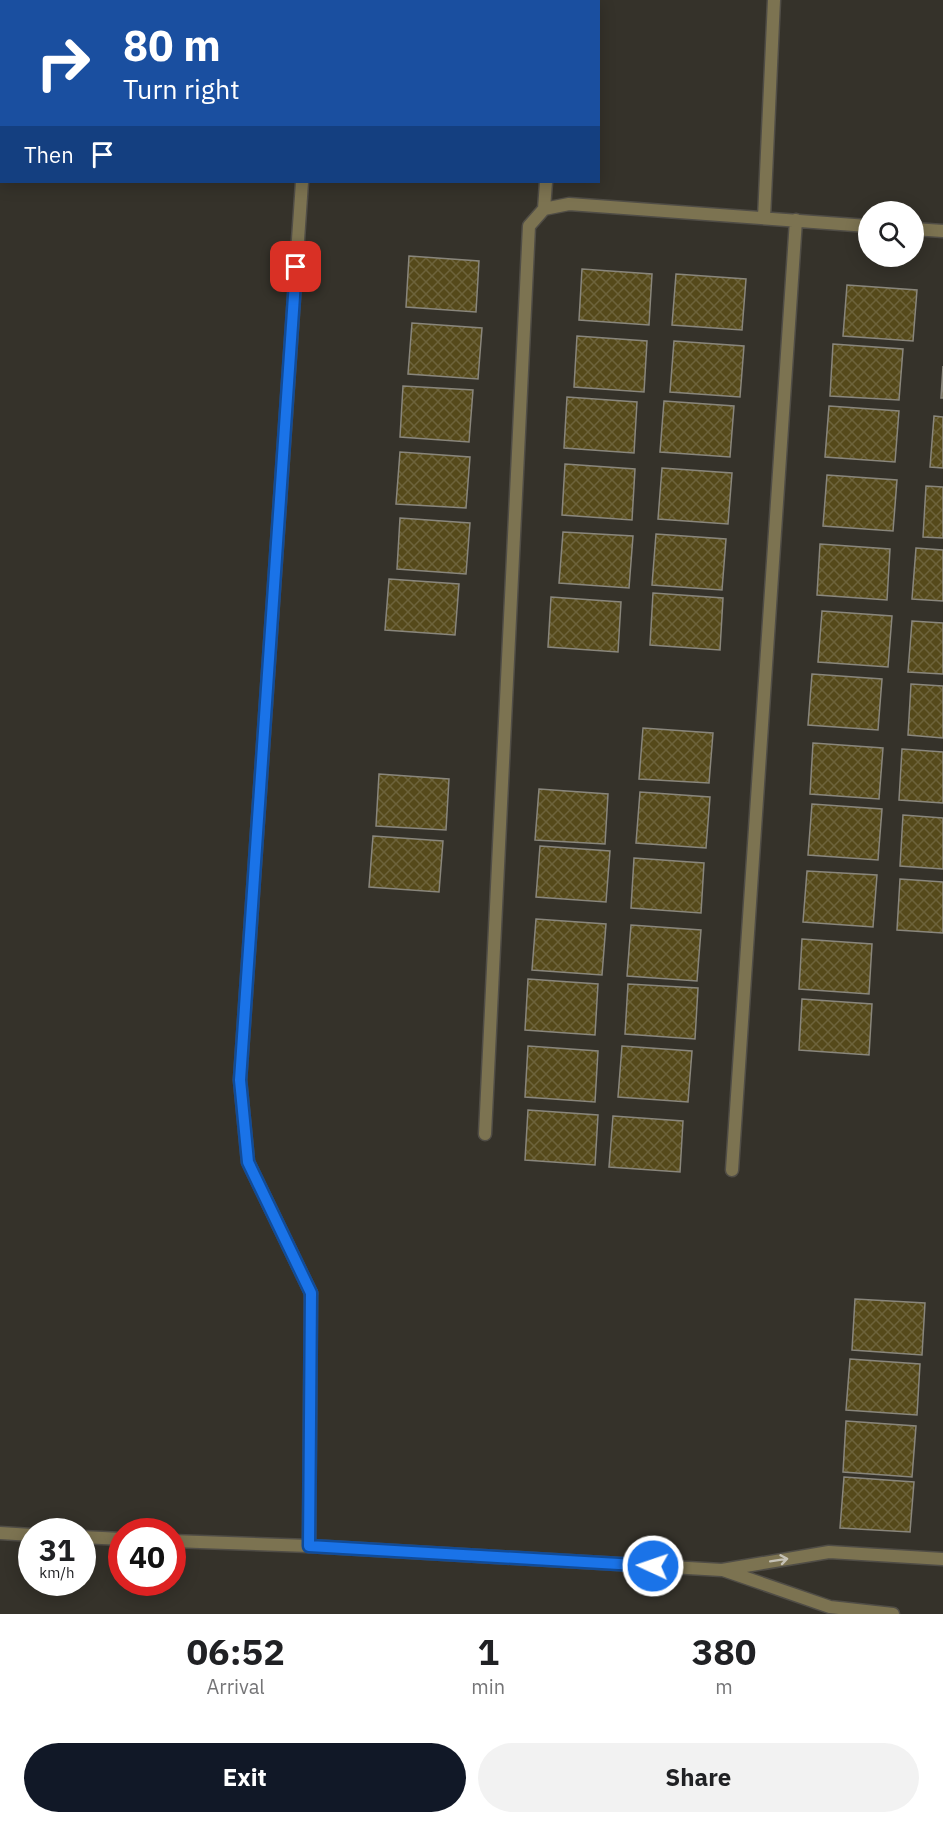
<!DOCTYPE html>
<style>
:root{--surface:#fff;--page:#f2f2f2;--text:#202124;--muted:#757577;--accent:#111827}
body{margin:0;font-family:"IBM Plex Sans",sans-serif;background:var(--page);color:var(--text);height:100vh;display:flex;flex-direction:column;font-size:22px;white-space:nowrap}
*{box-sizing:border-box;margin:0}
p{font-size:20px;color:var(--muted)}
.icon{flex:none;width:33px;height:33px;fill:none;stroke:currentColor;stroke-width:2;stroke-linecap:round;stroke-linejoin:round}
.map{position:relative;height:1614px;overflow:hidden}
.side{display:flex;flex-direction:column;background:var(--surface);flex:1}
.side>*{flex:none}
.top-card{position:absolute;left:0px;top:0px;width:600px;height:183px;box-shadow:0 3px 15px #0003;background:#1a4fa0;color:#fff;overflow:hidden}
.tools{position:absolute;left:858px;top:201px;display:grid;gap:12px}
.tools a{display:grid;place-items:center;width:66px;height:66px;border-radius:50%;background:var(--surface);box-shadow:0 3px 15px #0003;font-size:30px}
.speed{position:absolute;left:18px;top:1518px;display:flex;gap:12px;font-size:30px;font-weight:700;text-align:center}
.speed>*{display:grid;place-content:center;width:78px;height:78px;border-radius:50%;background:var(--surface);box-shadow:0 3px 15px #0003;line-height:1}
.speed small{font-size:15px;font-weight:400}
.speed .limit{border:9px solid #d22;background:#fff;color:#111}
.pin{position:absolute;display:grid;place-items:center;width:51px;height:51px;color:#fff;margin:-26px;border-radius:12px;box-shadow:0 3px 9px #0006}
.me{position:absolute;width:66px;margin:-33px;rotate:273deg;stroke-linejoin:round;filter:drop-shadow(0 0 4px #0008)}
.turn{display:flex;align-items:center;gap:21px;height:126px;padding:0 24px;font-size:27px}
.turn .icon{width:78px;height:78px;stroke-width:2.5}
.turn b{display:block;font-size:42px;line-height:51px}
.then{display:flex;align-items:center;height:57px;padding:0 24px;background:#0003;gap:12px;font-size:22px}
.eta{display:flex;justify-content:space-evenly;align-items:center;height:102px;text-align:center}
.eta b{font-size:36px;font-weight:700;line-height:42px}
.primary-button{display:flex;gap:12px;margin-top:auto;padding:12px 24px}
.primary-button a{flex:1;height:69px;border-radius:36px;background:var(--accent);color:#fff;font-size:24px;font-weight:700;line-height:69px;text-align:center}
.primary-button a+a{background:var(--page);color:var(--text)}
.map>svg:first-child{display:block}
.building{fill:url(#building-cross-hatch);stroke:#89867c;stroke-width:1.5}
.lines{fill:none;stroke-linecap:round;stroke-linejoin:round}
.service-casing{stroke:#504d46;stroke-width:15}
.minor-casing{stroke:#504d46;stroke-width:15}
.tertiary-casing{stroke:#504d46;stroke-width:15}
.service{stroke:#7c7351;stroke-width:12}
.minor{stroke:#7c7351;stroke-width:12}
.tertiary{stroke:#7c7351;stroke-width:12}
.oneway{stroke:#c5c1b5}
.route-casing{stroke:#114b97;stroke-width:15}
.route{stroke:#1a73e8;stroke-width:10}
</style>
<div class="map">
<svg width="943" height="1614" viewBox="0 0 943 1614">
<defs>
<pattern id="building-cross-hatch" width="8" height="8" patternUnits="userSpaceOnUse" patternTransform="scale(1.5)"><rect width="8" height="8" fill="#55491a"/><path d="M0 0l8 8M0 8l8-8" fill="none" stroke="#6d633b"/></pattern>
</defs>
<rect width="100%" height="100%" fill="#35322a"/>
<path class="building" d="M 409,256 L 479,261 L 476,312 L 406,307 Z
M 582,269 L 652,274 L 649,325 L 579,320 Z
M 676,274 L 746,279 L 742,330 L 672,325 Z
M 847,285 L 917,290 L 913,341 L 843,336 Z
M 412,323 L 482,328 L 478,379 L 408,374 Z
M 577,336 L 647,341 L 644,392 L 574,387 Z
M 674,341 L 744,346 L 740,397 L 670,392 Z
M 833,344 L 903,349 L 899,400 L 830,396 Z
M 943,366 L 943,398 L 941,398 Z
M 403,386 L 473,390 L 469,442 L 400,437 Z
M 567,397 L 637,402 L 634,453 L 564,448 Z
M 664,401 L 734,406 L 730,457 L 660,452 Z
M 829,406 L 899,411 L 895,462 L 825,457 Z
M 934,416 L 943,417 L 943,468 L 930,467 Z
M 400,452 L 470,457 L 466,508 L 396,504 Z
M 565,464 L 635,469 L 632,520 L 562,515 Z
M 662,468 L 732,473 L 728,524 L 658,519 Z
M 827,475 L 897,480 L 893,531 L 823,526 Z
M 926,486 L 943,487 L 943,538 L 923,537 Z
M 400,518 L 470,523 L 466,574 L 397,569 Z
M 563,532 L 633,536 L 629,588 L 559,583 Z
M 656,534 L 726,539 L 722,590 L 652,585 Z
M 820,544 L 890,549 L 887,600 L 817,595 Z
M 916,548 L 943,550 L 943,601 L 912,599 Z
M 389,579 L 459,584 L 455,635 L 385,630 Z
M 653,593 L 723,598 L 720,650 L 650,645 Z
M 551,597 L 621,602 L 618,652 L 548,647 Z
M 822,611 L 892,616 L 888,667 L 818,662 Z
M 912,621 L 943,623 L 943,674 L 908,672 Z
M 812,674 L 882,679 L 878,730 L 808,725 Z
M 911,684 L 943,686 L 943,738 L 908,735 Z
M 643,728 L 713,733 L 709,783 L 639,779 Z
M 813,743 L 883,748 L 879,799 L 810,794 Z
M 902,749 L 943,752 L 943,803 L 899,800 Z
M 379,774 L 449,779 L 446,830 L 376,826 Z
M 539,789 L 608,794 L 605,844 L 535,840 Z
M 640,792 L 710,797 L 706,848 L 636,843 Z
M 812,804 L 882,809 L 878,860 L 808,855 Z
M 903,815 L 943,818 L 943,869 L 900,866 Z
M 373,836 L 443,841 L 439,892 L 369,887 Z
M 540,846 L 610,851 L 606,902 L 536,897 Z
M 634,858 L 704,863 L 701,913 L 631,908 Z
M 807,871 L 877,875 L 873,927 L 803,922 Z
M 900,879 L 943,882 L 943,933 L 897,930 Z
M 536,919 L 606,924 L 602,975 L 532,970 Z
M 631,925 L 701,930 L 697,981 L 627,976 Z
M 802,939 L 872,944 L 869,994 L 799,989 Z
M 528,979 L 598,984 L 595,1035 L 525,1030 Z
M 628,984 L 698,988 L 695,1039 L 625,1034 Z
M 802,999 L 872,1004 L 869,1055 L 799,1050 Z
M 528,1046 L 598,1051 L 595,1102 L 525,1097 Z
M 622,1046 L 692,1051 L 688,1102 L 618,1097 Z
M 528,1110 L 598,1115 L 595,1165 L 525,1160 Z
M 613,1116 L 683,1121 L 680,1172 L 609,1167 Z
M 855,1299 L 925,1303 L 922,1355 L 852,1350 Z
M 850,1359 L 920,1364 L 917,1415 L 846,1410 Z
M 846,1421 L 916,1426 L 912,1477 L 843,1472 Z
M 844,1477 L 914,1482 L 910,1532 L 840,1528 Z"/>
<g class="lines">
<g class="service-casing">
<path id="service" d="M 312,2 L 312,0
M 302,182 L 240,1080 L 248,1162 L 311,1293"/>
</g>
<g class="minor-casing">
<path id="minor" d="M 116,1 L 116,0
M 558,2 L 558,0
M 544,209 L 546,182
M 764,218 L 774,0
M 914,229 L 943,231
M 485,1134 L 529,226 L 544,209 L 569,204 L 868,226
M 732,1170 L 796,220
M 309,1546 L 311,1293"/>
</g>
<g class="tertiary-casing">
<path id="tertiary" d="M 0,1533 L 32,1535
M 82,1537 L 122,1539
M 172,1541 L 309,1546 L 722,1570 L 829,1552 L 943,1559
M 723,1570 L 830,1607 L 893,1614"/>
</g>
<use href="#service" class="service"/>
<use href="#minor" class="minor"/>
<use href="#tertiary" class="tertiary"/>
</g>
<defs><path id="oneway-shaft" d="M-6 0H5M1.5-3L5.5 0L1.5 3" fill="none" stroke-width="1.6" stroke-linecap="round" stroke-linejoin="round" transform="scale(1.5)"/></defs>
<use class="oneway" href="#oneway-shaft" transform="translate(779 1560) rotate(-9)"/>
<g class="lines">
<g class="route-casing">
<path id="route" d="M 296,267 L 240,1080 L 248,1162 L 311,1293 L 309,1546 L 653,1566"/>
</g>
<use href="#route" class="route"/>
</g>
</svg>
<div class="tools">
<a><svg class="icon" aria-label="search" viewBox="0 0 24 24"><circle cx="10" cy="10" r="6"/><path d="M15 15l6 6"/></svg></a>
</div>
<div class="speed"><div>31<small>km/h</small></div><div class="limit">40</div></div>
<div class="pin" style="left:296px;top:267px;background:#d93025"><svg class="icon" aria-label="arrive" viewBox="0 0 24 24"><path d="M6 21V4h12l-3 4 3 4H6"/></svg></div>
<svg class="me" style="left:653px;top:1566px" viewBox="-20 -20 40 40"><circle r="17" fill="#1a73e8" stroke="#fff" stroke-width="3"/><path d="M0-11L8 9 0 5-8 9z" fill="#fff"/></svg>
<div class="top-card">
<div class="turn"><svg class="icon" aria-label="right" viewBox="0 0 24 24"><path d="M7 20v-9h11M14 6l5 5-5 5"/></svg><div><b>80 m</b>Turn right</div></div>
<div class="then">Then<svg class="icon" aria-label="arrive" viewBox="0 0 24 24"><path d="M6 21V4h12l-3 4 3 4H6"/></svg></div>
</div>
</div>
<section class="side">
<div class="eta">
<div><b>06:52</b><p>Arrival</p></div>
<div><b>1</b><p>min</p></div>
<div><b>380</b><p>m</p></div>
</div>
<div class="primary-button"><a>Exit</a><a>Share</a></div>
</section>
